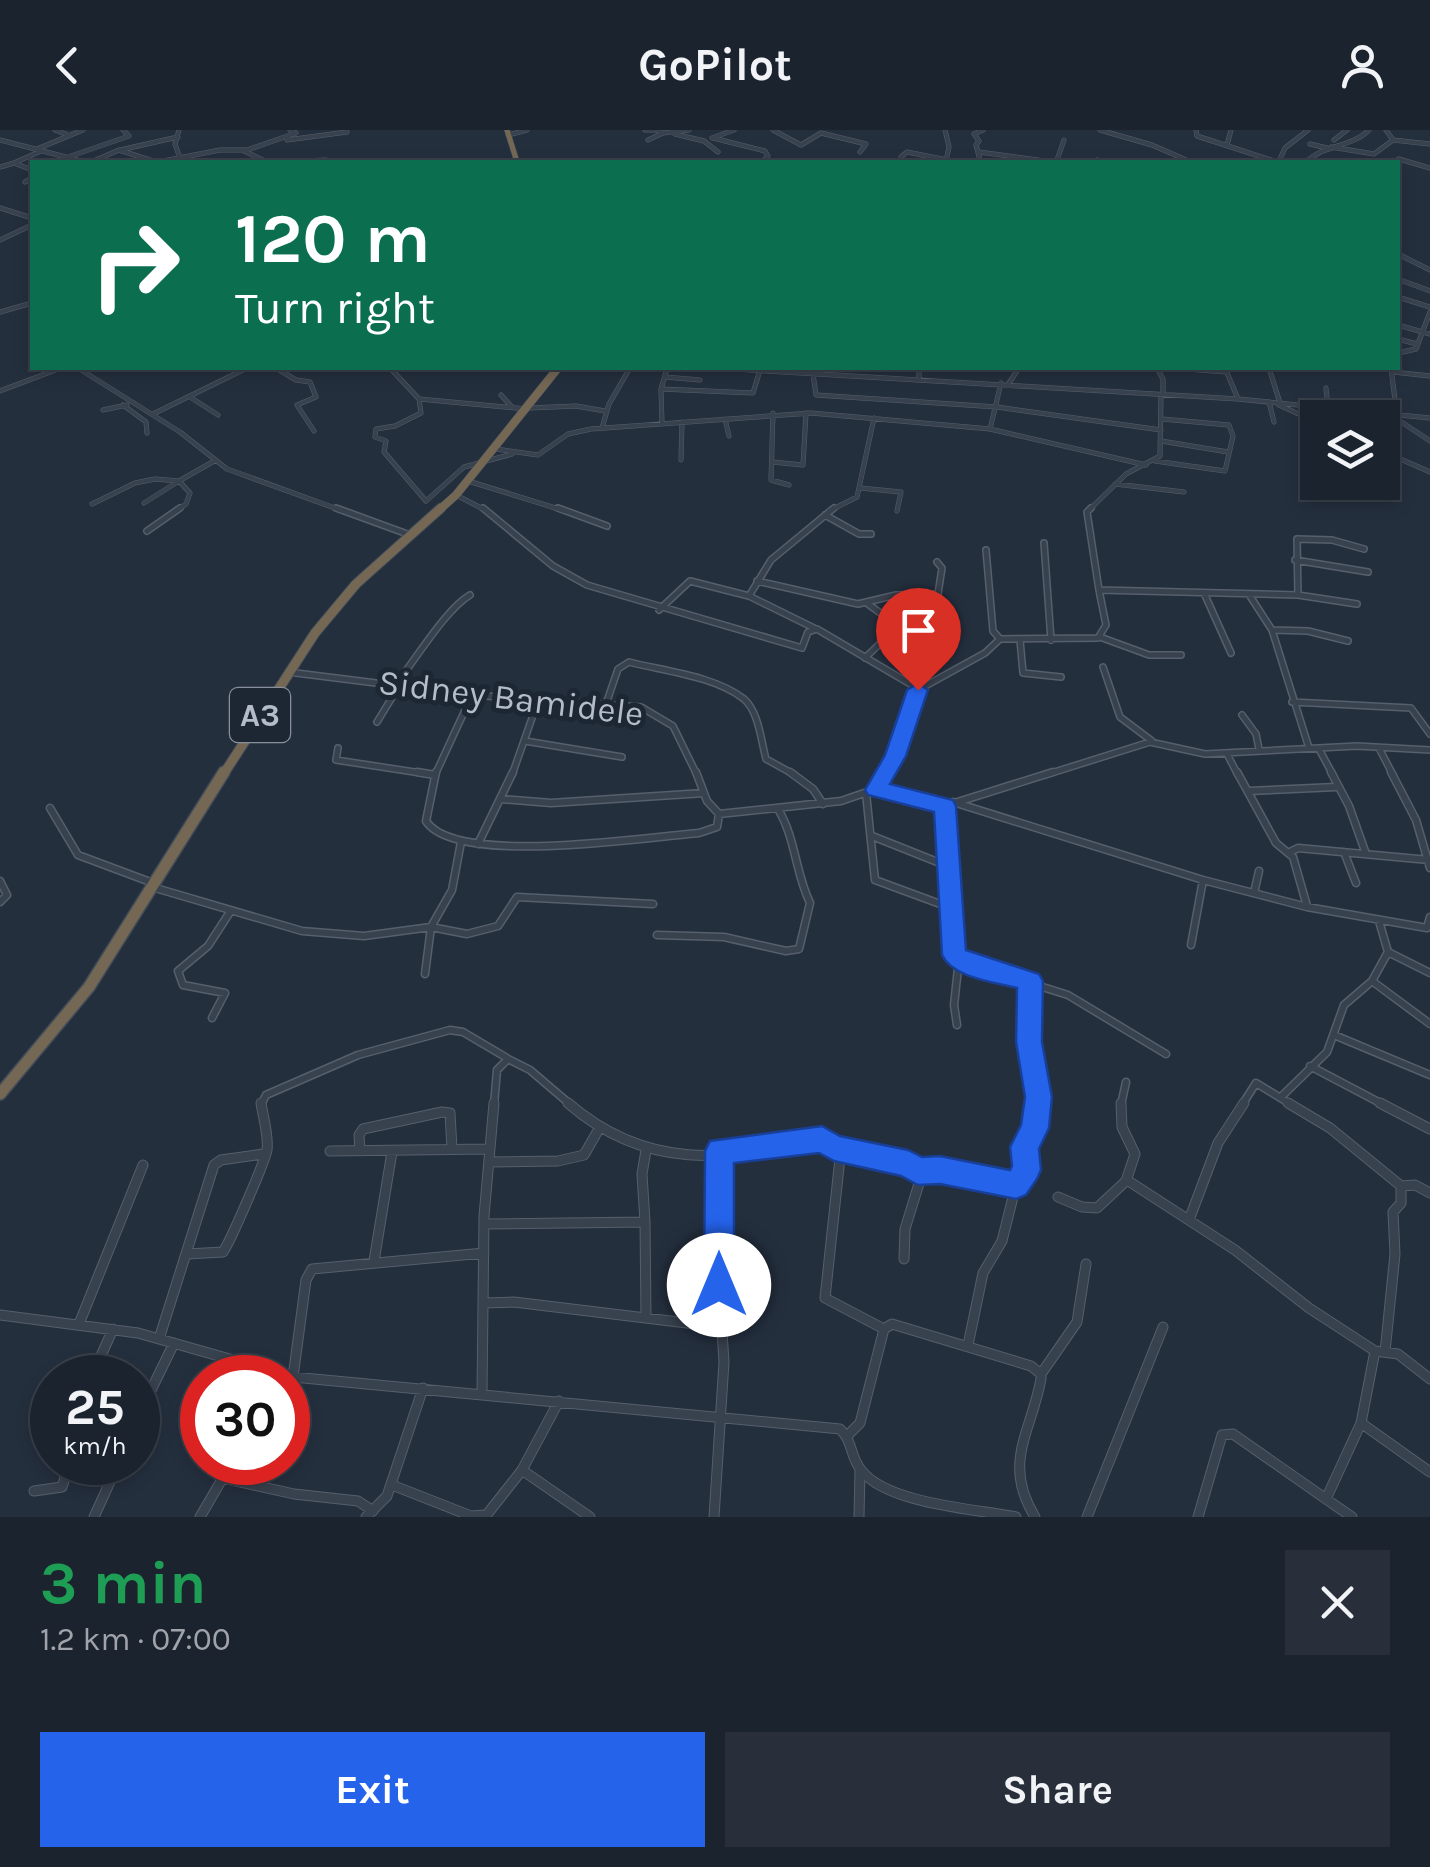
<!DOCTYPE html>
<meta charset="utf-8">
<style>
:root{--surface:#1b232e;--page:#282f3a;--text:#f1f3f6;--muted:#a0a4aa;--line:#39404a;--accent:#2563eb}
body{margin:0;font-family:Karla,sans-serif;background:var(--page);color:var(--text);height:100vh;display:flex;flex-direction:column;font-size:38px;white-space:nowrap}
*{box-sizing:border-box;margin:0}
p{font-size:32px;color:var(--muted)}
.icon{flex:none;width:55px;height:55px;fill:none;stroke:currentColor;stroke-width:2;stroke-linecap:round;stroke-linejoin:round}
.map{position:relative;height:1387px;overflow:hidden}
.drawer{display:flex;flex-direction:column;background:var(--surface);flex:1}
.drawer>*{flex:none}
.hud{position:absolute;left:30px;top:30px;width:1370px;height:210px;border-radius:0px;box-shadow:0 5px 15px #0003,0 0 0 2px var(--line);background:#0b6e4f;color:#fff;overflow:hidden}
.fabs{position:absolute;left:1300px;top:270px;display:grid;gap:20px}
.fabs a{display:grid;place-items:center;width:100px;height:100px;border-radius:0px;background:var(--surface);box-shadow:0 5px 15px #0003,0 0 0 2px var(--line);font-size:50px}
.speed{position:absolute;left:30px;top:1225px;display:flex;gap:20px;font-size:50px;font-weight:700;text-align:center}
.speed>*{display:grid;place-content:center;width:130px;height:130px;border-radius:50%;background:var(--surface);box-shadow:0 5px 15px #0003,0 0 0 2px var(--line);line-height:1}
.speed small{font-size:25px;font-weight:400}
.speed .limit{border:15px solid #d22;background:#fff;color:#111}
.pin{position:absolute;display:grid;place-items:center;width:85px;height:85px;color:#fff;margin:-102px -42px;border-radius:50% 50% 50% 0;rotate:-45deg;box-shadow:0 0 10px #0007}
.pin .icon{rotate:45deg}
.me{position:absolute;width:110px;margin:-55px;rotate:0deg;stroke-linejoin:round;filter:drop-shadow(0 0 8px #0008)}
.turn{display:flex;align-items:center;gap:35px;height:210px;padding:0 40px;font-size:45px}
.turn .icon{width:130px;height:130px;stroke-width:2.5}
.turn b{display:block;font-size:70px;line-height:85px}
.round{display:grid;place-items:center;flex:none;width:105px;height:105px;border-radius:0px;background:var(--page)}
.overview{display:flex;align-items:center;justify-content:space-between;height:170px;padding:0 40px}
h1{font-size:60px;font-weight:700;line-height:75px;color:#1e9e55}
.button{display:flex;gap:20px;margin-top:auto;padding:20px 40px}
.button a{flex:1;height:115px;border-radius:0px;background:var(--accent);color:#fff;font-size:40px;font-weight:700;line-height:115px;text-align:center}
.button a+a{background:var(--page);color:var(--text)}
header{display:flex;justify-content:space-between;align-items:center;height:130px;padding:0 40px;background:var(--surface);font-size:45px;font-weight:700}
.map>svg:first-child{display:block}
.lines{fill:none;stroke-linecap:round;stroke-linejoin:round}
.minor-far3-casing{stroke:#565f6c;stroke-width:5}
.minor-far2-casing{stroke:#565f6c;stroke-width:8}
.minor-far1-casing{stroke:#565f6c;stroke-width:9}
.minor-casing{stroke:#565f6c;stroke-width:11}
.highway-far3-casing{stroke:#434c59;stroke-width:6}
.highway-far2-casing{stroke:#434c59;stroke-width:9}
.highway-far1-casing{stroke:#434c59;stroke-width:11}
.highway-casing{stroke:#434c59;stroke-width:14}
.minor-far3{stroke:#38414e;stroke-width:4}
.minor-far2{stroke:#38414e;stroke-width:5}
.minor-far1{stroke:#38414e;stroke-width:6}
.minor{stroke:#38414e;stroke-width:9}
.highway-far3{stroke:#746855;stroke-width:5}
.highway-far2{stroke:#746855;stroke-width:8}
.highway-far1{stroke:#746855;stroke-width:9}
.highway{stroke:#746855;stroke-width:11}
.route{fill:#2563eb;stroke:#184099;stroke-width:2.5}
.labels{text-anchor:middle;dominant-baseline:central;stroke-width:10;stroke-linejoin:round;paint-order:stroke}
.shield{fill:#1d2633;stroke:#878f9c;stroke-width:2.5}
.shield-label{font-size:32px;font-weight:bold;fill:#b4bcc9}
.street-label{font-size:35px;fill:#b4bcc9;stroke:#1d2633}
</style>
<header><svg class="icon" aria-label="back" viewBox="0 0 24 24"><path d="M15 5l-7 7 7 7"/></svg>GoPilot<svg class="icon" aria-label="person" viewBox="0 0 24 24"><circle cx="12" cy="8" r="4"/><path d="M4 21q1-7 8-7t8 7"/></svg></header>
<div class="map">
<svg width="1430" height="1387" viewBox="0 0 1430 1387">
<rect width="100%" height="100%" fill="#242f3e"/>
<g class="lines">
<g class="minor-far3-casing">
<path id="minor-far3" d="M 55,0 L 68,5
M 179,0 L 175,14 L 180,28
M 645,0 L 656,0
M 773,0 L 801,15 L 821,3 L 866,14 L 860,22
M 945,0 L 949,17 L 946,31
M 983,0 L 974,4 L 979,11 L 976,15 L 980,30 L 984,32
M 1100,0 L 1152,15 L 1191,32
M 1196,0 L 1197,6 L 1277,32
M 663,3 L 689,0
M 675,4 L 704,11 L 718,22
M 508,5 L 527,0
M 712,8 L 734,0
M 713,8 L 765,21 L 768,26 L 762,32
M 0,10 L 85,32
M 287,10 L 347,2
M 648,10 L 663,3 L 656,0
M 1334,10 L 1347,0
M 1393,10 L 1430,14
M 1310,14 L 1327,18
M 1227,15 L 1231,0
M 1331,17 L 1374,24 L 1393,10 L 1386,0
M 37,19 L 83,0
M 120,20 L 178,7
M 244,21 L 267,32
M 979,22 L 1052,32
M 68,27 L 129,6 L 123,0
M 901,27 L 907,22 L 947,30
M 1057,30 L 1064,10
M 1097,30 L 1105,32
M 1279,31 L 1285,18 L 1308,0
M 91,32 L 119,20 L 156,32
M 158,32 L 220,20 L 247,20 L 296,3 L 290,0
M 279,32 L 326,30
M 1306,32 C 1324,14 1351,18 1369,0
M 1394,32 L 1399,29 L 1430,38
M 0,37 L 14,33
M 32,40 L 14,33 L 41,21
M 25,52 L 32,48
M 0,78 L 32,88
M 0,110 L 32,95
M 1398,124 L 1430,140
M 1403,151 L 1430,161
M 1398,167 L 1430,177
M 0,182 L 32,173
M 1398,195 L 1430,204
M 1398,209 L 1417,214
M 1398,223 L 1416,219 L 1430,182
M 78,238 L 180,302 L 227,339 L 343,381
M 276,238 L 296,250 L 310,252 L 316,267 L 297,275 L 314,301
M 390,238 L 419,269 L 527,279
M 667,238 L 661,259 L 753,263 L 760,240
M 718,238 L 1238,269 L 1430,288
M 919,238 L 919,249
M 1157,238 L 1163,249 L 1163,264
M 1225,238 L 1238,269
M 1269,238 L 1280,273
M 1391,238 L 1397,286
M 1188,239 L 1226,242
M 1393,242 L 1430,246
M 813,244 L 816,265 L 997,277 L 1161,300
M 665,247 L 700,250
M 1009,253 L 1019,238
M 1326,258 L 1328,278
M 661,259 L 662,294
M 0,261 L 61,238
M 501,265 L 511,276
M 190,267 L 218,285
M 419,269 L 421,283 L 395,296 L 376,299 L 375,307 L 386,311 L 384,322 L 426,371 L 464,337 L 512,324
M 1269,272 L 1274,292
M 123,275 L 146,292 L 147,303
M 1279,275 L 1318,293
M 529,278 L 576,276 L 605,281
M 103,280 L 127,275
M 773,283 L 771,350 L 789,355
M 153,284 L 247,238
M 1394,287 L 1430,311
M 725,289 L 729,306
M 602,298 L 609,274 L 630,238
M 990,299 L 1001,253
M 1161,311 L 1228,322
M 496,319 L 538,325 L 568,304 L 591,299 L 811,283 L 990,299 L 1146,335
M 1382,321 L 1430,342
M 681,330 L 682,292
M 1155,331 L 1225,341 L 1233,306 L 1229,295 L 1162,289
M 772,332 L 803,335 L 806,283
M 468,351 L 565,381
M 1115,354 L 1184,362
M 860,358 L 901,362 L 897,381
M 456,365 L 487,381
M 144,373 L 179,351 L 190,363 L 186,374 L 176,381
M 92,374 L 135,353 L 155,349 L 179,351 L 216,330
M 829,381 L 857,367 L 874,288
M 1088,381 L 1126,344 L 1160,326 L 1161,265"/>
</g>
<g class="minor-far2-casing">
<path id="minor-far2" d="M 336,378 L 410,405
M 483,378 L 553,436 L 587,455 L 802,518 L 808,502 L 817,499 L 912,555 L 918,560 L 884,645
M 558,378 L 607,396
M 1091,378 L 1087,382 L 1099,460 L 1298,465 L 1297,409 L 1332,410 L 1364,419
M 825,385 L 859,404 L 871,404
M 147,401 L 180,378
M 1044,413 L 1051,510
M 986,420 L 993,501 L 1000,509
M 1295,430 L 1368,442
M 757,451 L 858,474 L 896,465 L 938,464 L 942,438 L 937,432
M 1204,463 L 1231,523
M 1298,465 L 1357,474
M 1250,466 L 1272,500 L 1308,501 L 1348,511
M 659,480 L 690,451 L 749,466
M 816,499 L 749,466 L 771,430 L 834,378
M 1272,500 L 1309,618
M 1100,507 L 1149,525 L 1181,525
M 1000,509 L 1098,508 L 1106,495 L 1099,460
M 1020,510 L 1023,543 L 1061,547
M 865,528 L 898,496 L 868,474
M 1103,537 L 1120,587 L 1152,611
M 288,542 L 472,565 L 641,577 L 673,596 L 697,645
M 396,554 C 416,529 446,479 470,465
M 918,560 L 985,523 L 1000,509
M 1292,572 L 1411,578 L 1430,604
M 606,574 L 618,539 L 629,532 C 664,541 715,546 744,569 C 759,582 761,611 766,629 L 795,645
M 1242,585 L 1256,604 L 1259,619
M 377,592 L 399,556
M 525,611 L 622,627
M 338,618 L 336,630 L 434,645
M 1379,618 L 1393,645
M 1319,619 L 1333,645
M 1227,624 L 1238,645
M 435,645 L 472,565
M 512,645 L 538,571
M 1045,645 L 1150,612 L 1205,624 L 1357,616 L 1430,620"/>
</g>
<g class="minor-far1-casing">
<path id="minor-far1" d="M 417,642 L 435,645
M 436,642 L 426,691 C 455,737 646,707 699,703 L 717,697 L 719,684
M 696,642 L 707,671 L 719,684 L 841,671 L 876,659 L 885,642
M 790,642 L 813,659 L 823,674
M 1053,642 L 945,676 L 954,825 L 969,834 L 1068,865 L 1166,924
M 1237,642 L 1276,713 L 1293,727 L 1307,776
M 1331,642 L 1349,676 L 1366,724
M 1391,642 L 1416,690 L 1430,738
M 876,659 L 945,676
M 1249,661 L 1336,657
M 866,663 L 875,750 L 951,778
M 501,669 L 551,673 L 704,663
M 953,672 L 1203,750 L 1307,777 L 1427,798 L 1430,787
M 50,678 L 78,725 L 153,753
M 872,706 L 945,735
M 478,714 L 513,642
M 1290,722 L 1298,718 L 1429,730
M 1344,722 L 1356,753
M 0,751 L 7,765 L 0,772
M 152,757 L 302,801 L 364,806 L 431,797 L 452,760 L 461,712
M 1254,763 L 1259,741
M 1379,791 L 1388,822 L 1430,843
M 657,805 L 724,807 L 786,821 L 799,819 L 810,773 C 795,742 796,709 778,679
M 1191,815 L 1203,750
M 425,844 L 431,797 L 467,804 L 498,796 L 517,767 L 653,774
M 1030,851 L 1029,915 L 1038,975
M 1372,851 L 1430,894
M 212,888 L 225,863 L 183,855 L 178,841 L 208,816 L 230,782
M 957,895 L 954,875 L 959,829
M 1334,905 L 1430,945
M 1310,936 L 1384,975
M 1282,966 L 1327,922 L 1344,875 L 1372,851 L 1388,822
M 261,975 L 266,965 L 358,925 L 450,900 L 463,902 L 507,928
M 494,975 L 497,940 L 508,929 L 530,940 L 571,975
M 1121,975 L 1126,952
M 1242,975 L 1256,953 L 1292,975"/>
</g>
<g class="minor-casing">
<path id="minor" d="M 568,973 C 646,1041 726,1031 822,1009 L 840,1028 L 825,1168 L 884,1199
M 1121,973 L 1122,997 L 1135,1024 L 1126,1051
M 1288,973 L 1330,998 L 1401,1056 L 1415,1055 L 1430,1063
M 1380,973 L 1430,999
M 835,1018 L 894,1031 L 921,1047 L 905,1099 L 904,1129
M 330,1021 L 490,1019
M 360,1021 L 359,1005 L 363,999 L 442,982 L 450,983 L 452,1019
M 489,1032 L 558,1031 L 584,1025 L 600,997
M 919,1041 L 939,1040 L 1016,1055
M 1058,1067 L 1082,1077 L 1097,1078 L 1126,1051 L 1130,1052 L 1235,1120 L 1309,1178 L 1375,1221 L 1398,1224 L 1430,1249
M 1189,1090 L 1218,1013 L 1244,973
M 645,1092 L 646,1188
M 484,1094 L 645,1092 L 642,1044 L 646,1020
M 187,1124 L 223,1122 C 231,1110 264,1034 267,1020 C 269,1006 263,987 261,973
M 374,1131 L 392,1022
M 483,1173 L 514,1172 L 695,1194
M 0,1185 L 138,1203 L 293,1247 L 840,1299 C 853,1311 850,1327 861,1340 C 887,1374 976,1379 1016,1387
M 79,1194 L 143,1035
M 159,1209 L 214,1035 L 221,1030 L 263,1024
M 968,1215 L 983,1143 L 1002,1111 L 1016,1055 L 1027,1039 L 1025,1017 L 1035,998 L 1038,973
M 1385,1222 L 1395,1124 L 1393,1082 L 1401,1073 L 1401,1056
M 1041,1244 L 1077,1192 L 1086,1134
M 293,1247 L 306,1150 L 312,1139 L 484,1123
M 91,1248 L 113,1199
M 482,1264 L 484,1086 L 494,973
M 138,1287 L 174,1213
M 1361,1293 L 1430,1342
M 848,1305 L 860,1293 L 884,1199 L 892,1194 L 1031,1236 L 1041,1244 L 1041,1249 C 1031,1303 1002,1333 1035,1387
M 522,1340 L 590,1387
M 222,1348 L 294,1364 L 358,1371 L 373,1381
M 392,1355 L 471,1386 L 485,1385
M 34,1361 L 62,1357 L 70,1332
M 94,1387 L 119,1332
M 200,1387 L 232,1332
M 366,1387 L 387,1366 L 423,1258
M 485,1387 L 522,1340 L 559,1271
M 714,1387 L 724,1232 L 719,1155 L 720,1021
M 859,1387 L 860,1340
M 1087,1387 L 1163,1197
M 1198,1387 L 1222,1305 L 1233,1304 L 1326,1369
M 1352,1387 L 1326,1369 L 1361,1293 L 1375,1221"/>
</g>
<g class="highway-far3-casing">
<path id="highway-far3" d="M 507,0 L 517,32"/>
</g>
<g class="highway-far2-casing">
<path id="highway-far2" d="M 438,381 L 456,365 L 558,238"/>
</g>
<g class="highway-far1-casing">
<path id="highway-far1" d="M 223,645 L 315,503 L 356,454 L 441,378"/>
</g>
<g class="highway-casing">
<path id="highway" d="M 0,964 L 89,857 L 224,642"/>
</g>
<use href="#minor-far3" class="minor-far3"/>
<use href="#minor-far2" class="minor-far2"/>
<use href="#minor-far1" class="minor-far1"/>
<use href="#minor" class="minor"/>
<use href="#highway-far3" class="highway-far3"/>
<use href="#highway-far2" class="highway-far2"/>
<use href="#highway-far1" class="highway-far1"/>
<use href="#highway" class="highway"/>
</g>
<path class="route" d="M 918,553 L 928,560 L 906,626 L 890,654 L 953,670 L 956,676 L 966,820 L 1039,844 L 1043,851 L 1042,912 L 1052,967 L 1049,998 L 1039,1019 L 1041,1040 L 1037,1049 L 1026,1065 L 1016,1069 L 940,1054 L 918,1055 L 901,1046 L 834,1031 L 819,1023 L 734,1033 L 734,1155 L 730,1166 L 719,1170 L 708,1166 L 704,1155 L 705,1021 L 710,1011 L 822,996 L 840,1006 L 908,1020 L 922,1027 L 940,1026 L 1010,1040 L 1012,1036 L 1010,1017 L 1021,995 L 1025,967 L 1016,912 L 1017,858 C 994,852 953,848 942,825 L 934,682 L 868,665 L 865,660 L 885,625 L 907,560 Z"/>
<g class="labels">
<rect class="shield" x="230" y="558" width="60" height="54" rx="8"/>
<g class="shield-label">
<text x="260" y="585">A3</text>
</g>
<g class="street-label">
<text transform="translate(511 568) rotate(7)">Sidney Bamidele</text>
</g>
</g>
</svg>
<div class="fabs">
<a><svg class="icon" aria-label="layers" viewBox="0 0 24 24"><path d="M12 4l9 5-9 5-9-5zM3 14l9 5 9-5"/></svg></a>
</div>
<div class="speed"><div>25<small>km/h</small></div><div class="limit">30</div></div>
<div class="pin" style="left:918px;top:560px;background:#d93025"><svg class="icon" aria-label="arrive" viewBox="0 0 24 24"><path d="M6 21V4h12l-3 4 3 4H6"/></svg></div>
<svg class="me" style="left:719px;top:1155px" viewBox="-20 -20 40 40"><circle r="19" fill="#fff"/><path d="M0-13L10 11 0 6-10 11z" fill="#2563eb"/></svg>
<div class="hud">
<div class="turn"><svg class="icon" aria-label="right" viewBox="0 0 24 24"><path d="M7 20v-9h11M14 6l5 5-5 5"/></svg><div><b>120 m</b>Turn right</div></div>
</div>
</div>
<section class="drawer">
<div class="overview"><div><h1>3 min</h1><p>1.2 km · 07:00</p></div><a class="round"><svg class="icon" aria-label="close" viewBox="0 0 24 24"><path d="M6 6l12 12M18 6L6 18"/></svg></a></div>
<div class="button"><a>Exit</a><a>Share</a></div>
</section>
